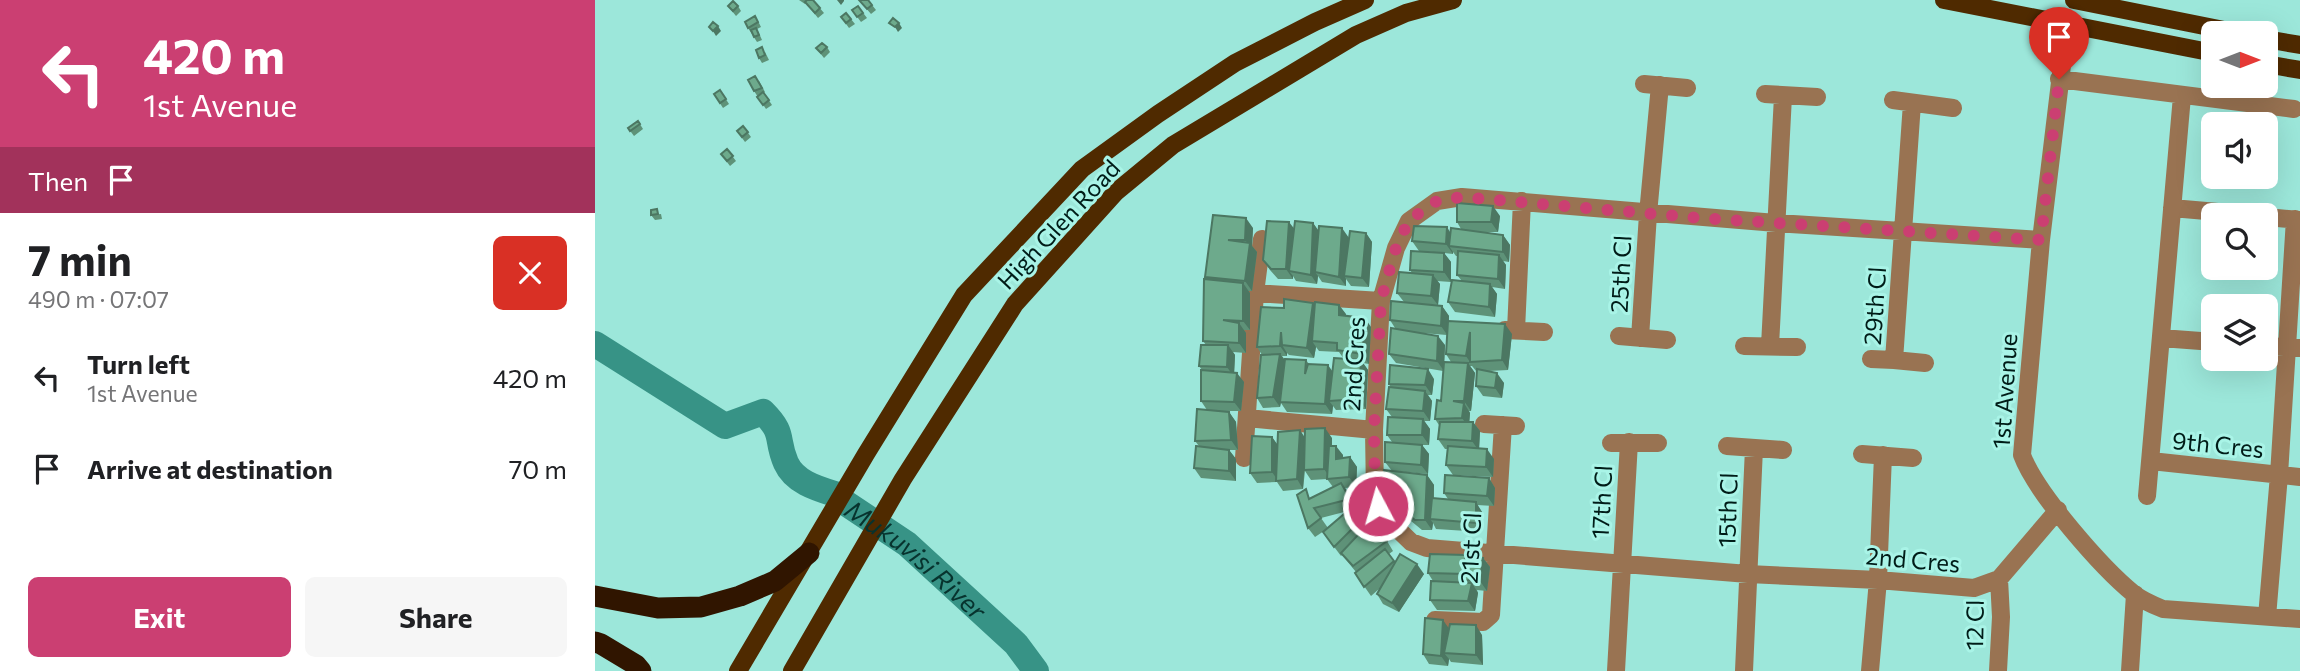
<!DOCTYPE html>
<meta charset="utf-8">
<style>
:root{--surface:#fff;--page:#f6f6f6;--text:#202124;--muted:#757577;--accent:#cb3f72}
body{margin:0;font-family:Commissioner,sans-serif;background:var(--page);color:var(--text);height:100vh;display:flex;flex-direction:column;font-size:26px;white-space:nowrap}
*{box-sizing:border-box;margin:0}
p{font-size:23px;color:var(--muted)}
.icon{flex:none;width:38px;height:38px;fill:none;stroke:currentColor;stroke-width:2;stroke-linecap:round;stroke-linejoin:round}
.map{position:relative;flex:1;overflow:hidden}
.details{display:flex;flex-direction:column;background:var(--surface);width:595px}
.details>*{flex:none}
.guide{background:#cb3f72;color:#fff;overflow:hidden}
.needle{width:46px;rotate:90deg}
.fabs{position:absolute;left:1606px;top:21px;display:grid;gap:14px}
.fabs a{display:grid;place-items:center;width:77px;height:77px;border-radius:10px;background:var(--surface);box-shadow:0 7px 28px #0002;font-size:35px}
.pin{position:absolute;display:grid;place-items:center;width:60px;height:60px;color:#fff;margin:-72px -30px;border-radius:50% 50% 50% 0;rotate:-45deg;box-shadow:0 0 7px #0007}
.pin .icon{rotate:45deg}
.me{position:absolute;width:77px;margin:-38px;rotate:354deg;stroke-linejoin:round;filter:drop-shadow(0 0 5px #0008)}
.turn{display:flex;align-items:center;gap:24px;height:147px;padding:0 28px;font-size:32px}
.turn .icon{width:91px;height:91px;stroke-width:2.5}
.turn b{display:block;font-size:49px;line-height:60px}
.then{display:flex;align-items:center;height:66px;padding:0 28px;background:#0003;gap:14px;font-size:26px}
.round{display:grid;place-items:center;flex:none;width:74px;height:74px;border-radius:10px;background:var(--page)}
.summary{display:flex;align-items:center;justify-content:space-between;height:119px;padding:0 28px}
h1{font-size:42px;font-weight:700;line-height:52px}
.cta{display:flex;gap:14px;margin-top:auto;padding:14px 28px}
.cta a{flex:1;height:80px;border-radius:10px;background:var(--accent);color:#fff;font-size:28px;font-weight:700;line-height:80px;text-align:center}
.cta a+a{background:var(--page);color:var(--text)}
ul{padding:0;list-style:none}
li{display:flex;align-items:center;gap:21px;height:91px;padding:0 28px}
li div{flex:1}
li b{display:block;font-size:26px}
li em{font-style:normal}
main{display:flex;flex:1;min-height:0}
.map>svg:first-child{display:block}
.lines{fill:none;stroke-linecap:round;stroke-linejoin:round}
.river{stroke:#379386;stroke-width:26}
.minor{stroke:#997352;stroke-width:18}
.major{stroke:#4f2a00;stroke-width:18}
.highway{stroke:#301500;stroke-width:21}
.wall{fill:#5e9278;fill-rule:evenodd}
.shaded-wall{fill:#4c7762}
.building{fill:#6daa8c;stroke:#4c7762;stroke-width:2}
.route{stroke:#cb3f72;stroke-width:12;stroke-dasharray:0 21.6}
.labels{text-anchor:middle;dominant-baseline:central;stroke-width:6;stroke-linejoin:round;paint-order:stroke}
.street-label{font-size:24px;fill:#001c18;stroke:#a9f4e7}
.water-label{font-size:26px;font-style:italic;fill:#07332e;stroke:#a9f4e7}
</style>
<main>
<section class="details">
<div class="guide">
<div class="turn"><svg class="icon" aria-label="left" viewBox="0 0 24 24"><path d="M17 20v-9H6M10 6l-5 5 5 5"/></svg><div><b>420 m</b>1st Avenue</div></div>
<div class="then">Then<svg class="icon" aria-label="arrive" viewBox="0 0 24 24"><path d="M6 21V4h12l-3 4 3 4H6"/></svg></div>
</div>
<div class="summary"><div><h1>7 min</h1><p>490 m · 07:07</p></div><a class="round" style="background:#d93025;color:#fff"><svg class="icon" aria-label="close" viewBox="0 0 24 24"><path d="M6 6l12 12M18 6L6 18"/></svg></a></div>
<ul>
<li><svg class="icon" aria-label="left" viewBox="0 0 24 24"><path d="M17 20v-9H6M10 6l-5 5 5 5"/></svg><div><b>Turn left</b><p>1st Avenue</p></div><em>420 m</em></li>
<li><svg class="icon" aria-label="arrive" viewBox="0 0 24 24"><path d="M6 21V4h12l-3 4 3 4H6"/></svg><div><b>Arrive at destination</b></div><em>70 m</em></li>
</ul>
<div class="cta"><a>Exit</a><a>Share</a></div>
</section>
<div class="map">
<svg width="1705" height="671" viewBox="0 0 1705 671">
<rect width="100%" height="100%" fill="#9ce7da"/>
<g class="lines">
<path class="river" id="s1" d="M 0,344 L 130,426 L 168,412 C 191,435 180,438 191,463 C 200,483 224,489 243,495 L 246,500 L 312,544 L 421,644 L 441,671"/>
<path class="minor" d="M 1472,24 L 1446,240 L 1427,455 C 1441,493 1507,568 1539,594 C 1548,601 1558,605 1568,609 L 1705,619
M 1464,79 L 1699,109
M 1049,84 L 1092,88
M 1170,94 L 1222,97
M 1298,100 L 1358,108
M 1577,208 L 1657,215
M 1671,217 L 1705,220
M 1446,240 L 1181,223 L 867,197 L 842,201 L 814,221 L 801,248 L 786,301 L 779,430 L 780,496 L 788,515 L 816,542 L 832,548 L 1153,574 L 1283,580 L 1379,588 L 1404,579 L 1463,510
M 660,293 L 786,301
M 910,330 L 949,332
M 921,330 L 927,201
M 1024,336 L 1072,340
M 1045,338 L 1053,214 L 1065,85
M 1566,338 L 1619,342
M 1149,346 L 1202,347
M 1175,346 L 1188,96
M 1671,346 L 1705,348
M 1276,359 L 1299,360 L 1317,103
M 1299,360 L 1330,363
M 652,418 L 779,430
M 889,424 L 921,426
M 1016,443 L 1063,443
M 1132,446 L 1188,450
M 1267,454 L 1318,458
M 649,458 L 660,293 L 667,239
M 1556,461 L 1705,477
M 1552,496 L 1587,96
M 1672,617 L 1684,475 L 1700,219
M 840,620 L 888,622 L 896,615 L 908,425
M 1021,671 L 1034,442
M 1149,671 L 1159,448
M 1275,671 L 1283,580 L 1288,455
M 1403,671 L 1406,617 L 1404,579
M 1535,671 L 1540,594"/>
<path class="major" d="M 1349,0 L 1619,53
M 1479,0 L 1644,33
M 1671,39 L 1705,45
M 1671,64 L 1705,70
M 143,671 L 271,454 L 369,295 L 487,169 L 563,114 L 640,63 L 720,22 L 770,0
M 197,671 L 308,479 L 420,304 L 521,192 L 578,145 L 761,35 L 811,13 L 858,0"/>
<path class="highway" d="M 0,596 L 63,608 L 106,607 L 145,596 L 180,581 L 214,553
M 0,642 L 6,644 L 41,665 L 46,671"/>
</g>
<path class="wall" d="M 204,0 L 218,0 L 229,13 L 223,18 L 211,3 L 210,4 Z
M 264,0 L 277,5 L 281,10 L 276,14 Z
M 133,6 L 143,6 L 146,11 L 141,16 Z
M 263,6 L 272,18 L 266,22 L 257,10 Z
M 251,13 L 260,24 L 254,28 L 246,17 Z
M 163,21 L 166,27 L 162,29 L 167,40 L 162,42 L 153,28 Z
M 232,47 L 235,52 L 229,58 L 221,48 Z
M 170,52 L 174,60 L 167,63 L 164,58 Z
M 164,81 L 170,92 L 169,93 L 177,105 L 171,109 L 159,91 Z
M 125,90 L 134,104 L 128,108 L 119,94 Z
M 43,121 L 48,129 L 39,136 L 33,128 Z
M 148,126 L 156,137 L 150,142 L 142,131 Z
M 132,149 L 141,161 L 135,166 L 126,154 Z
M 66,214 L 67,219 L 60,220 L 56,215 Z
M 618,215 L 658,228 L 657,246 L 662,252 L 657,291 L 653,291 L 655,293 L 655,330 L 649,330 L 651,333 L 651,353 L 638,352 L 640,355 L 639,372 L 649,382 L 646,411 L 621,411 L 634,412 L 641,422 L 643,450 L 634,450 L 641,459 L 641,481 L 606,478 L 599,468 L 604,446 L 600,441 L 612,410 L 606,401 L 607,370 L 604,366 L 611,345 L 608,341 L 611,279 L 610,277 Z
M 905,216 L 903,232 L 890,232 L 908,235 L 915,245 L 914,262 L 908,261 L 911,265 L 910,289 L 897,287 L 902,294 L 900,317 L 860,312 L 853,302 L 867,281 L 862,275 L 862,256 L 861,256 L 858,252 L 858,254 L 849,253 L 856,262 L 856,282 L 842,281 L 845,284 L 843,305 L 825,304 L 847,306 L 854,316 L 854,321 L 917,334 L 913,370 L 894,371 L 909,383 L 907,398 L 888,396 L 881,386 L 882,372 L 877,366 L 875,366 L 880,373 L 876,411 L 874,411 L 875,413 L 874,422 L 878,422 L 885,431 L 884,448 L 899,459 L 898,477 L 858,475 L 851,465 L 853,449 L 850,449 L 843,439 L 844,425 L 840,419 L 846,401 L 848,371 L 801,363 L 794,354 L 800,328 L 795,320 L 809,302 L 802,293 L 817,273 L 815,270 L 838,252 L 824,251 L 817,241 L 856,233 L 866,229 L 862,222 ZM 827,333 L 852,335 L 851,354 L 856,362 L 849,362 L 850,345 Z
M 718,223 L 723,230 L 754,238 L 771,233 L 777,242 L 774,287 L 756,286 L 751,279 L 751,286 L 727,282 L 723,276 L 722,284 L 701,281 L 698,276 L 698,279 L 683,279 L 675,270 L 668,260 L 699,229 Z
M 744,305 L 751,315 L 776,327 L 774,364 L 768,363 L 773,370 L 771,409 L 741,410 L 738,406 L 737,414 L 692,412 L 686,403 L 685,407 L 668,408 L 662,398 L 667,355 L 662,347 L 689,308 ZM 721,347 L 724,351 L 744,352 L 749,359 L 737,371 L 714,364 L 711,360 L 690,360 L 687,356 L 692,356 L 692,353 L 694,355 L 719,358 Z
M 839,379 L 837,395 L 833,395 L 837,401 L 835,421 L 829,421 L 835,429 L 834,445 L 827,445 L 834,454 L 833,474 L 799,471 L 832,475 L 839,485 L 839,498 L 853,499 L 849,493 L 894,478 L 900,488 L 899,506 L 882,505 L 887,512 L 887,532 L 841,529 L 838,523 L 837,530 L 827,530 L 799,507 L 792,498 L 797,471 L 790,462 L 797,442 L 792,435 L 797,417 L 791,409 L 796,388 L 794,384 Z
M 705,430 L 710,438 L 737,438 L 737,446 L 748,455 L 748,458 L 755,457 L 762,467 L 761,487 L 750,488 L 761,508 L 757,510 L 770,527 L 792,541 L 798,551 L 794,554 L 800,563 L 829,574 L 804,612 L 788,604 L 782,594 L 784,589 L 776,596 L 760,573 L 761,572 L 747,555 L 746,556 L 728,532 L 729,531 L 720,537 L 713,528 L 717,497 L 738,487 L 732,479 L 716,480 L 710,471 L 708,489 L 688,491 L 682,482 L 662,483 L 655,473 L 677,437 L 682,444 ZM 753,511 L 733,528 L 726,518 Z
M 872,558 L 888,558 L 895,567 L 892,591 L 882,590 L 883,593 L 880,611 L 842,610 L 835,600 L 838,581 L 833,573 Z
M 854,628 L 887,635 L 888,665 L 856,662 L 854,659 L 853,666 L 834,664 L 828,654 Z"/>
<path class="shaded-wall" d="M 242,0 L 249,0 L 249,1 L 246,5 Z
M 304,23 L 307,28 L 303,32 L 300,27 Z
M 123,26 L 126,31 L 121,36 L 118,31 Z
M 898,206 L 905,216 L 903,232 L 896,222 Z
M 651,218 L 658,228 L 657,246 L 662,252 L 657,291 L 650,281 L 655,246 L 650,240 Z
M 694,222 L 701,231 L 694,271 L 698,276 L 698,279 L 691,269 Z
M 718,223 L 725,233 L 720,272 L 723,276 L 722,284 L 716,275 Z
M 852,227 L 858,237 L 854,246 L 858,252 L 858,254 L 851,244 Z
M 747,228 L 754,238 L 749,276 L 751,279 L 751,286 L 744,277 Z
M 771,233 L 777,242 L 774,287 L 767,278 Z
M 908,235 L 915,245 L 914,262 L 908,252 Z
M 849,253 L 856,262 L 856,282 L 849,272 Z
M 904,255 L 911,265 L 910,289 L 903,279 Z
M 838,275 L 845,284 L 843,305 L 836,296 Z
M 648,283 L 655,293 L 655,330 L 648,321 Z
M 895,284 L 902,294 L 900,317 L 894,307 Z
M 718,303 L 724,313 L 717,341 L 721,347 L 719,358 L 712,348 Z
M 744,305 L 751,314 L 750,324 L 744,315 Z
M 847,306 L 854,316 L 853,336 L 846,326 Z
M 770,318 L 776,327 L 774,364 L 767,354 Z
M 644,323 L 651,333 L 651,353 L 644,343 Z
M 910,324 L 917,334 L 913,370 L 907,360 Z
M 686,332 L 687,345 L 692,353 L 692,356 L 685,346 Z
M 875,332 L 875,362 L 871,356 Z
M 843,336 L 850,345 L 849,371 L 842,361 Z
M 633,345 L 640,355 L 639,377 L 632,367 Z
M 685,354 L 692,363 L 685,407 L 678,397 Z
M 766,360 L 773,370 L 771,409 L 764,399 Z
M 873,363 L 880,373 L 876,411 L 869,401 Z
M 733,365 L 740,375 L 734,401 L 738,406 L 737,414 L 730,404 Z
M 833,369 L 839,379 L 837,395 L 830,385 Z
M 642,373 L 649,382 L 646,411 L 639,402 Z
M 902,373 L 909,383 L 907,398 L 900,388 Z
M 830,391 L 837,401 L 835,421 L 828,411 Z
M 869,403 L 875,413 L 874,428 L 867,418 Z
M 634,412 L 641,422 L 643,450 L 636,440 Z
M 828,419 L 835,429 L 834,445 L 827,435 Z
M 878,422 L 885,431 L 884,451 L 877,441 Z
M 730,428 L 737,438 L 736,479 L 729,469 Z
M 705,430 L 711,440 L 708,489 L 702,479 Z
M 677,437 L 684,447 L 684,482 L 677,472 Z
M 827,445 L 834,454 L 833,474 L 826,465 Z
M 741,446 L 748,455 L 748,469 L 741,459 Z
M 892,449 L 899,459 L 898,477 L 891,467 Z
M 634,450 L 641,459 L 641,481 L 634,471 Z
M 755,457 L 762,467 L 761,487 L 754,477 Z
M 832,475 L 839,485 L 838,519 L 835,519 L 838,523 L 837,530 L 830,520 Z
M 894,478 L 900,488 L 899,506 L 892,496 Z
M 746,483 L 753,492 L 761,508 L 755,499 Z
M 881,502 L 887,512 L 887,532 L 881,523 Z
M 888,558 L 895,567 L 892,591 L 885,581 Z
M 822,564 L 829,574 L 804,612 L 797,603 Z
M 877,583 L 883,593 L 880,611 L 873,601 Z
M 848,620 L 855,630 L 849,653 L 854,659 L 853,666 L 846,656 Z
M 881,625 L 887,635 L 888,665 L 881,655 Z"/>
<path class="building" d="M 212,0 L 218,0 L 225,8 L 220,13 L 210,2 Z
M 264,0 L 273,0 L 277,5 L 272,9 Z
M 138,1 L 143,6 L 138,11 L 133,6 Z
M 263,6 L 268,13 L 262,17 L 257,10 Z
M 251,13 L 256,19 L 251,23 L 246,17 Z
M 160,16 L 163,22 L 153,28 L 150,22 Z
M 298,18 L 304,23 L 300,27 L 294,23 Z
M 118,22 L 123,26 L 118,31 L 114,27 Z
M 161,28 L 164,35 L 159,37 L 156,30 Z
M 227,43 L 232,47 L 226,53 L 221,48 Z
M 167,47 L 170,55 L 164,58 L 161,50 Z
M 160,76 L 167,88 L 159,91 L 153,80 Z
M 125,90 L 131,99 L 125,103 L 119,94 Z
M 168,92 L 174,100 L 168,105 L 162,97 Z
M 43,121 L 45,124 L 35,131 L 33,128 Z
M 148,126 L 153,132 L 147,137 L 142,131 Z
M 132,149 L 138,156 L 132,161 L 126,154 Z
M 862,203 L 898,206 L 896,222 L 862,222 Z
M 62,209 L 63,214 L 56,215 L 56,210 Z
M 618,215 L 651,218 L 650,240 L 633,240 L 655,243 L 650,281 L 610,277 Z
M 672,221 L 694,222 L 691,269 L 676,269 L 668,260 Z
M 700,221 L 718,223 L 716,275 L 694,271 Z
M 724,226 L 747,228 L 744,277 L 720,272 Z
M 819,226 L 852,227 L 851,244 L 817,241 Z
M 856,228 L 908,235 L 908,252 L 854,246 Z
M 755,231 L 771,233 L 767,278 L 749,276 Z
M 816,251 L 849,253 L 849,272 L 815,270 Z
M 863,251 L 904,255 L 903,279 L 862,275 Z
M 804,272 L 838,275 L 836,296 L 802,293 Z
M 609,279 L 648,283 L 648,321 L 628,320 L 644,323 L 644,343 L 608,341 Z
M 857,280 L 895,284 L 894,307 L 853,302 Z
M 689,299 L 718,303 L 712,348 L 687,345 L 686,332 L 685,346 L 662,347 L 666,307 L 689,308 Z
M 796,301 L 847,306 L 846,326 L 795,320 Z
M 720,302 L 744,305 L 744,315 L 770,318 L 767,354 L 742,350 L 742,343 L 717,341 Z
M 853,321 L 910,324 L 907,360 L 875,362 L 875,332 L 871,356 L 851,354 Z
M 796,328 L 843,336 L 842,361 L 794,354 Z
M 606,345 L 633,345 L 632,367 L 604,366 Z
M 685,354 L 678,397 L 662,398 L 666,355 Z
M 739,358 L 766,360 L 764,399 L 734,401 Z
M 690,359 L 711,360 L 710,374 L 713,364 L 733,365 L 730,404 L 685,402 Z
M 849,362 L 873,363 L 869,401 L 858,401 L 869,403 L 867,418 L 840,419 L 842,400 L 846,401 Z
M 795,365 L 833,369 L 830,385 L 794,384 Z
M 882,369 L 902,373 L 900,388 L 881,386 Z
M 606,370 L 642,373 L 639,402 L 606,401 Z
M 794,387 L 830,391 L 828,411 L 791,409 Z
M 602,409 L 634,412 L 636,440 L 600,441 Z
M 793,417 L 828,419 L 827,435 L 792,435 Z
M 845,422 L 878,422 L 877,441 L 843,439 Z
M 730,428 L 729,469 L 709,470 L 710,429 Z
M 705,430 L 702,479 L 681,481 L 683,432 Z
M 657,436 L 677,437 L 677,472 L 655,473 Z
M 790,442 L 827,445 L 826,465 L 790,462 Z
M 601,446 L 634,450 L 634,471 L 599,468 Z
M 734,446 L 741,446 L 741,459 L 755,457 L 754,477 L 732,479 Z
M 853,446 L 892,449 L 891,467 L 851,465 Z
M 789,470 L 832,475 L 830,520 L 820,520 L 792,498 Z
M 850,475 L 894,478 L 892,496 L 849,493 Z
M 746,483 L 755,499 L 719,508 L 726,518 L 713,528 L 702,495 L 711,489 L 714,499 Z
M 837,498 L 881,502 L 881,523 L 835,519 Z
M 756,508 L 766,520 L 739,547 L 728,532 Z
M 776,521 L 792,541 L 758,566 L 746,553 Z
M 790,549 L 799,561 L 769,587 L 760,573 Z
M 805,554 L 822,564 L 797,603 L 782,594 Z
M 835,554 L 870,555 L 870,566 L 872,558 L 888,558 L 885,581 L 869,580 L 870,574 L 833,573 Z
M 836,581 L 877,583 L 873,601 L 835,600 Z
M 830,618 L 848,620 L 846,656 L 828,654 Z
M 855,624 L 881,625 L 881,655 L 849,653 Z"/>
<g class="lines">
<path class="route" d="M 783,506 L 780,496 L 779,430 L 786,301 L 793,275 L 801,248 L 814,220 L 842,201 L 867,197 L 1104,218 L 1446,240 L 1464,79"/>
</g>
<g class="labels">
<g class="street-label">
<text transform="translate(463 224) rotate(-47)">High Glen Road</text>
<text transform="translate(1025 274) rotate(-87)">25th Cl</text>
<text transform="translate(1279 306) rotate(-86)">29th Cl</text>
<text transform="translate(758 364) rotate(-87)">2nd Cres</text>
<text transform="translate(1409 391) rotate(-86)">1st Avenue</text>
<text transform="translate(1623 444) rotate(6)">9th Cres</text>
<text transform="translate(1006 502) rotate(-87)">17th Cl</text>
<text transform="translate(1132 510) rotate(-88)">15th Cl</text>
<text transform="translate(875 548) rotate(-87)">21st Cl</text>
<text transform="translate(1318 559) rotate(5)">2nd Cres</text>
<text transform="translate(1379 625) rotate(-89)">12 Cl</text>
</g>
<g class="water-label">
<text stroke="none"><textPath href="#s1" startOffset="416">Mukuvisi River</textPath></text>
</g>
</g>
</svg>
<div class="fabs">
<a><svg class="needle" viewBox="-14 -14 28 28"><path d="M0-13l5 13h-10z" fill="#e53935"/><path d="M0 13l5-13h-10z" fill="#757577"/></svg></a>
<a><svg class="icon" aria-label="sound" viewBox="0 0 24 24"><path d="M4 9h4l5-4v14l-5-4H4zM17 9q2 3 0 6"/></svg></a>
<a><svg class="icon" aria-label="search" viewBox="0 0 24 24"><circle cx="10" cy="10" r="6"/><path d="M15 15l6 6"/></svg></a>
<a><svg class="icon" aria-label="layers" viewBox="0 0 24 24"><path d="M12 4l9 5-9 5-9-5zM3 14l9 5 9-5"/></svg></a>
</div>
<div class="pin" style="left:1464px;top:79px;background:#d93025"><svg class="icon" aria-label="arrive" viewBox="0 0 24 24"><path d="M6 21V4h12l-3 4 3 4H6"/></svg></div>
<svg class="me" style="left:783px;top:506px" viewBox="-20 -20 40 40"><circle r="17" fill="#cb3f72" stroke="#fff" stroke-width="3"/><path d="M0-11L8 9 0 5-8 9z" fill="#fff"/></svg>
</div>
</main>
